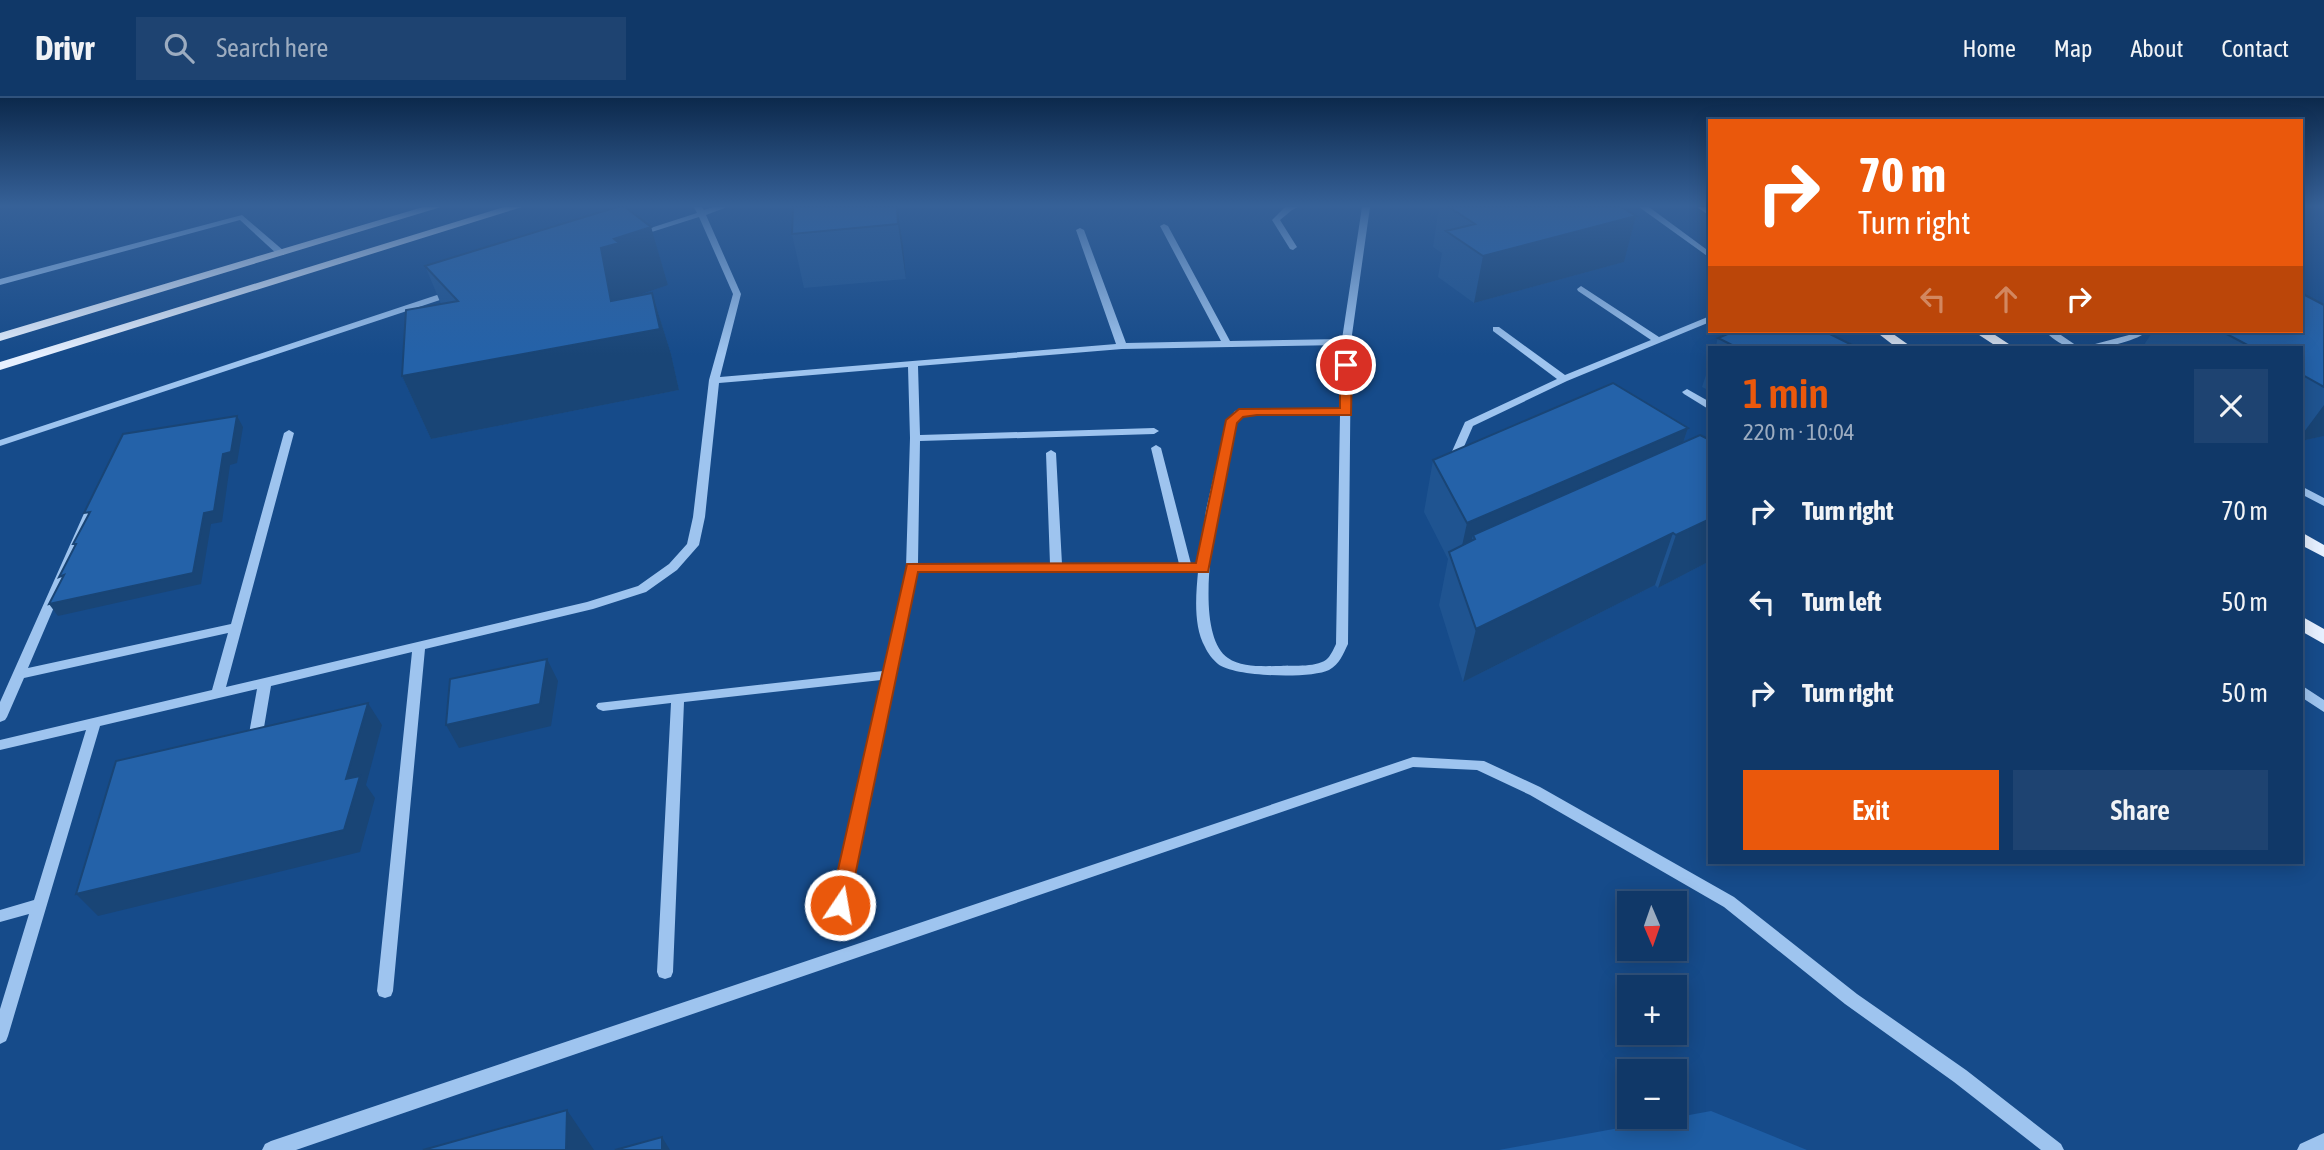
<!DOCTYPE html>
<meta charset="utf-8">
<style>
:root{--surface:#103868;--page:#1e4371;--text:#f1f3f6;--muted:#9cacc0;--line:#30527c;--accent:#ea580c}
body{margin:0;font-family:"Asap Condensed",sans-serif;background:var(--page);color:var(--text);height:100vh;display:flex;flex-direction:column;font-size:26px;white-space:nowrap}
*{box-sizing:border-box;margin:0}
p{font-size:23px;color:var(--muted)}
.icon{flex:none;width:38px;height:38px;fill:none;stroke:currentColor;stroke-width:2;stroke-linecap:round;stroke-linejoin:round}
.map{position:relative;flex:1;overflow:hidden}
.side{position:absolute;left:1708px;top:248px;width:595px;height:518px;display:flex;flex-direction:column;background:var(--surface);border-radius:0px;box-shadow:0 4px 18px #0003,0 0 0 2px var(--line)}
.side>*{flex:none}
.guide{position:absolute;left:1708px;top:21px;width:595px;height:214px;border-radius:0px;box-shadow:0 4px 18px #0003,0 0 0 2px var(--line);background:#ea580c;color:#fff;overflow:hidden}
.needle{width:46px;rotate:178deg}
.buttons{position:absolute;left:1617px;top:793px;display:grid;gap:14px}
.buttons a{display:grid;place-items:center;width:70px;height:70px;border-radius:0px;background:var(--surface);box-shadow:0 4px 18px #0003,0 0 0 2px var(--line);font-size:35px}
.pin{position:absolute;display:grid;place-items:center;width:60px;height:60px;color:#fff;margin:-30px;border:4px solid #fff;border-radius:50%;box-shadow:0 2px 7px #0007}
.me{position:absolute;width:77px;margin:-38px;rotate:12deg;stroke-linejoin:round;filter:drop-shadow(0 0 5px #0008)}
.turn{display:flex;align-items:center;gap:24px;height:147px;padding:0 35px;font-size:32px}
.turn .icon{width:91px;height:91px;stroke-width:2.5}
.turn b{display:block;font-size:49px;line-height:60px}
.lanes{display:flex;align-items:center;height:66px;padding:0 35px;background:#0003;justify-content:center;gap:35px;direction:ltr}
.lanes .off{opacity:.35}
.round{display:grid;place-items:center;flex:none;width:74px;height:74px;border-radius:0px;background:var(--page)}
.overview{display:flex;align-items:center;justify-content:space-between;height:119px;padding:0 35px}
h1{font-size:42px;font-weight:600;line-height:52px;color:var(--accent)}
.button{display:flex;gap:14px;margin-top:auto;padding:14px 35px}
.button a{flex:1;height:80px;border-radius:0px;background:var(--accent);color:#fff;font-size:28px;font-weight:600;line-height:80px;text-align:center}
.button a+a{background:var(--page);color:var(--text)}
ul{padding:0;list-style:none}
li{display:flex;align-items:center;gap:21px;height:91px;padding:0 35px}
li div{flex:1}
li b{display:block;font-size:26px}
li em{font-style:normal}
header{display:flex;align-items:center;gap:42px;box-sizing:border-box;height:98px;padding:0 35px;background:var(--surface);border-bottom:2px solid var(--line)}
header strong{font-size:33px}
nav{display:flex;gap:38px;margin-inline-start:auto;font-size:24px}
.search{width:490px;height:63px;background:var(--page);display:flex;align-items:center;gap:18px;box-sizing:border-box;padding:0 24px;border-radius:0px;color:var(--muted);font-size:26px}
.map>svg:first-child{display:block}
.green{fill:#1e5da4}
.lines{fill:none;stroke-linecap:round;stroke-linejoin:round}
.minor{fill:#9ec4ef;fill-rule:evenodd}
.major{fill:#e6f0ff;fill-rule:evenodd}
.wall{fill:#1f5491}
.shaded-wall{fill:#194576}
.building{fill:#2462a9;stroke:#194576;stroke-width:2}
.route{fill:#ea580c;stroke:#983908;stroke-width:2}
</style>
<header>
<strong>Drivr</strong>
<div class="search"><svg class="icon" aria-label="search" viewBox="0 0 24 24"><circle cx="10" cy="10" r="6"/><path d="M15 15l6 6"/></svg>Search here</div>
<nav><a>Home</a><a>Map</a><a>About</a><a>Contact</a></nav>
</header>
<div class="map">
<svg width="2324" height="1052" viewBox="0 0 2324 1052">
<rect width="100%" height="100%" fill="#164b8a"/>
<path class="green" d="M 1711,1013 L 1807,1052 L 1499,1052 Z"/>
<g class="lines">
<path class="minor" d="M 694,109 L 702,109 L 704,112 L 713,109 L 727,109 L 706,117 L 741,196 L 720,279 L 1116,246 L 1076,132 L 1080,130 L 1084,132 L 1126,245 L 1221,243 L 1160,128 L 1164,126 L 1168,128 L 1230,243 L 1342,241 L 1362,109 L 1370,109 L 1351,244 L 1348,546 C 1343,556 1340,566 1329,572 C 1311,581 1234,579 1218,566 C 1213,562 1207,554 1205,549 C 1193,528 1196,496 1198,474 L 917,473 L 845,812 L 840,813 L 835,812 L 832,807 L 881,582 L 684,604 L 673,874 L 671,879 L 665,881 L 659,879 L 657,874 L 671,605 L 603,613 L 598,611 L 596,608 L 598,605 L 883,573 L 906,469 L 910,340 L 908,269 L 719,285 L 705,419 L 699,447 L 677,472 L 646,494 L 593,511 L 425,551 L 393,893 L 391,898 L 385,900 L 379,898 L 377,893 L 412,554 L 271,588 L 261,647 L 259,651 L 249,651 L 247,647 L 257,591 L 100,628 L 8,938 L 6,943 L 0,946 L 0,911 L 29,816 L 0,824 L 0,812 L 34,802 L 86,632 L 0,652 L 0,642 L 212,592 L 228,535 L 24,580 L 7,619 L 5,622 L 0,624 L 0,604 L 90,402 L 94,401 L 99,404 L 28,570 L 231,526 L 284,335 L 289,332 L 294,335 L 226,589 L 587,504 L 638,488 L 669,466 L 687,446 L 693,419 L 709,282 L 733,196 L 699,119 L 639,138 L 632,136 L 697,115 ZM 1341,247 L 1340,311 L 1239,312 L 1235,313 L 1226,325 L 1206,412 L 1199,466 L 1191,466 L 1161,350 L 1156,347 L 1151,350 L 1179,466 L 1062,466 L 1056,355 L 1051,352 L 1046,355 L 1050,466 L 918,465 L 920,343 L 1154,336 L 1159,333 L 1154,330 L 920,337 L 918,268 L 1122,251 ZM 1340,317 L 1336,546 C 1334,550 1331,557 1328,560 C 1319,570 1293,567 1281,568 C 1265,568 1242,570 1228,560 C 1185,530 1225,371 1236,325 L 1242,318 Z
M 1285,109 L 1298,109 L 1292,112 L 1280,122 L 1297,149 L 1293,152 L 1290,151 L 1272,122 Z
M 1639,109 L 1649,109 L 1710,154 L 1710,160 Z
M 242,117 L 284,153 L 284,157 L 278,157 L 240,122 L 0,187 L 0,181 Z
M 1581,188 L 1659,239 L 1710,218 L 1710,224 L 1567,283 L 1473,328 L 1456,367 L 1455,369 L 1447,369 L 1446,367 L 1465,324 L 1557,281 L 1493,233 L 1493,229 L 1499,229 L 1565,277 L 1651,242 L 1578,193 L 1577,191 Z
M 452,192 L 455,193 L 455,197 L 0,348 L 0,342 Z
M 2044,233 L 2055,233 L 2080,250 L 2129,237 L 2134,234 L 2134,233 L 2143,233 L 2145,235 C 2132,245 2084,256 2068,249 C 2060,246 2051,239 2044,233 Z
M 1687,291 L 1710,304 L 1710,312 L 1684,296 L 1682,294 Z
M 2301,388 L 2324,400 L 2324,408 L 2301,396 Z
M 2301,587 L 2324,602 L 2324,614 L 2301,599 Z
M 1413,659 L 1484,663 L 1540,689 L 1734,799 L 1857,896 L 1966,972 L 2061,1046 L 2064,1052 L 2041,1052 L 1954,984 L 1845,906 L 1724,809 L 1530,697 L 1477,672 L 1413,669 L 296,1052 L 262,1052 L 265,1046 L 271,1043 Z
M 2324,1035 L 2324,1052 L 2297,1052 L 2300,1046 Z"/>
<path class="major" d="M 423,109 L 441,109 L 0,243 L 0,235 Z
M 504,109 L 522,109 L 0,272 L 0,264 Z
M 1697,109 L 1710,109 L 1710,118 Z
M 1875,233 L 1889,233 L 1913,250 L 1897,250 Z
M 1973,233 L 1989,233 L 2015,250 L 1999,250 Z
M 2301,434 L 2324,447 L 2324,459 L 2301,447 Z
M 2301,518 L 2324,531 L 2324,546 L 2301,533 Z"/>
</g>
<path class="wall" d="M 897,109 L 906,181 L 804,190 L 792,136 Z
M 1439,109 L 1621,109 L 1636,118 L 1624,164 L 1474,205 L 1438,179 L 1442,155 L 1433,149 Z
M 651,129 L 668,187 L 636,198 L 652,195 L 671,256 L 679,292 L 431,341 L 402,278 L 441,206 L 425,168 Z
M 2324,207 L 2324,338 L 2301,343 L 2301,250 L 2142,250 L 2153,233 L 2301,233 Z
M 1718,240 L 1854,248 L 1853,250 L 1715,250 Z
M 1710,265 L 1710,293 L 1702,289 Z
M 1688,330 L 1683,345 L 1710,342 L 1710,463 L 1658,490 L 1655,487 L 1463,584 L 1439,507 L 1448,461 L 1424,414 L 1433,362 Z"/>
<path class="shaded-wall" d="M 897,109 L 903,148 L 906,181 L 898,126 Z
M 1636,118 L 1624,164 L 1474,205 L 1483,158 Z
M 651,129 L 668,187 L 636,198 L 652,195 L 671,256 L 679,292 L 431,341 L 402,278 L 611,203 L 601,150 L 614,141 Z
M 2324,307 L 2324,338 L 2301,343 L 2301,338 Z
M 237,318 L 243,329 L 237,365 L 230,367 L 222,424 L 211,426 L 201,486 L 58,518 L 49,506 L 204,415 Z
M 1688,330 L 1671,381 L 1475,441 L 1473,437 L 1465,472 L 1456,475 L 1467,425 Z
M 1710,421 L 1710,463 L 1658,490 L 1676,437 Z
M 1673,435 L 1655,487 L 1463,584 L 1476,531 Z
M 547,561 L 558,583 L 551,628 L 459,650 L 446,627 Z
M 368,605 L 382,627 L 366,687 L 375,700 L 360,754 L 98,818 L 76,796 L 346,681 Z
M 567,1012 L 594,1052 L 566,1052 Z
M 662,1039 L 670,1052 L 662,1052 Z"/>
<path class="building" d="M 617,109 L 625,109 L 651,129 L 614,141 L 619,145 L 601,150 L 611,203 L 652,195 L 660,231 L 402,278 L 406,212 L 458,203 L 425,168 Z
M 793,109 L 897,109 L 898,126 L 792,136 Z
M 1449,109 L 1621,109 L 1636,118 L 1483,158 L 1446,133 L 1475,126 Z
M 2301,195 L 2324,207 L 2324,289 L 2301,276 L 2301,250 L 2253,250 L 2221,233 L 2301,233 Z
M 1735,233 L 1824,233 L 1854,248 L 1849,250 L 1738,250 L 1718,240 Z
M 1613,285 L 1688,330 L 1467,425 L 1433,362 Z
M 237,318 L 231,354 L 223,356 L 214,413 L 204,415 L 193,475 L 49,506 L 64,477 L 59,479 L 76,446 L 73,446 L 90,414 L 84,415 L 123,336 Z
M 1700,337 L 1710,342 L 1710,421 L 1676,437 L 1673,435 L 1476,531 L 1449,454 L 1475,441 L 1473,437 Z
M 547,561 L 540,606 L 446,627 L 450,581 Z
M 368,605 L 346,681 L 360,678 L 344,732 L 76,796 L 116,663 Z
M 567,1012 L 566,1052 L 423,1052 Z
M 662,1039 L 662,1052 L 615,1052 Z"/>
<linearGradient id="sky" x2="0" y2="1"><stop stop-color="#0c294c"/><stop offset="0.42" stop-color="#366198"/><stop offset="1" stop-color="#366198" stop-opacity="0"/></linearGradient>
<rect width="2324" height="257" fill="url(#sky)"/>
<path class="route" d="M 1346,263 L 1352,267 L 1351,317 L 1257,317 L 1243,319 L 1237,325 L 1208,474 L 918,474 L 849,807 L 847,813 L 840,815 L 833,813 L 830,807 L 907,466 L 1196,465 L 1226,322 L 1239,311 L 1340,310 L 1340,267 Z"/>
</svg>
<div class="buttons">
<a><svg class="needle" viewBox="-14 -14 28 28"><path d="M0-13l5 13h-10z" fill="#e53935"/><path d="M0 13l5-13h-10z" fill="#9cacc0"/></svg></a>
<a>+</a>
<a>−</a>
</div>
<div class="pin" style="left:1346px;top:267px;background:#d93025"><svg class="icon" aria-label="arrive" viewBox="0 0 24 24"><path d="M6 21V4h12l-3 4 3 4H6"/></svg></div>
<svg class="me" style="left:840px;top:807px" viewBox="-20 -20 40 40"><circle r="17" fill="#ea580c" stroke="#fff" stroke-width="3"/><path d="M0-11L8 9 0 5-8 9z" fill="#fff"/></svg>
<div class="guide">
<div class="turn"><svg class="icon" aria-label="right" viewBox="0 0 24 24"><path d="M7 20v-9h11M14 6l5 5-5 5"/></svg><div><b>70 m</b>Turn right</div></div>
<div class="lanes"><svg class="icon off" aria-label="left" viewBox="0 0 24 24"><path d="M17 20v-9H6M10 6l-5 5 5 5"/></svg><svg class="icon off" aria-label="ahead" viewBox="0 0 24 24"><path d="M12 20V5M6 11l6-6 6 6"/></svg><svg class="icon" aria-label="right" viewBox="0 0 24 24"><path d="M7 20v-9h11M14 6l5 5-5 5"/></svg></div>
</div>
<section class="side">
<div class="overview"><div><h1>1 min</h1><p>220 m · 10:04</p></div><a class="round"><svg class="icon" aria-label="close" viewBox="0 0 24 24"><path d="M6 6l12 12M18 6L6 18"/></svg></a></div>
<ul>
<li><svg class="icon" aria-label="right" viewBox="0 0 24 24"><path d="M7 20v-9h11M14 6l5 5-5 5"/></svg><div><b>Turn right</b></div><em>70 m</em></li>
<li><svg class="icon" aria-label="left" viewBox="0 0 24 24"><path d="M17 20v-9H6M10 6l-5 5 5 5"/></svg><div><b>Turn left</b></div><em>50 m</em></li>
<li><svg class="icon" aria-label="right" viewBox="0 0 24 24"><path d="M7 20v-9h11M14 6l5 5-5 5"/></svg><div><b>Turn right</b></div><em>50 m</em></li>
</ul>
<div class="button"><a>Exit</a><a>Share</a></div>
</section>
</div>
